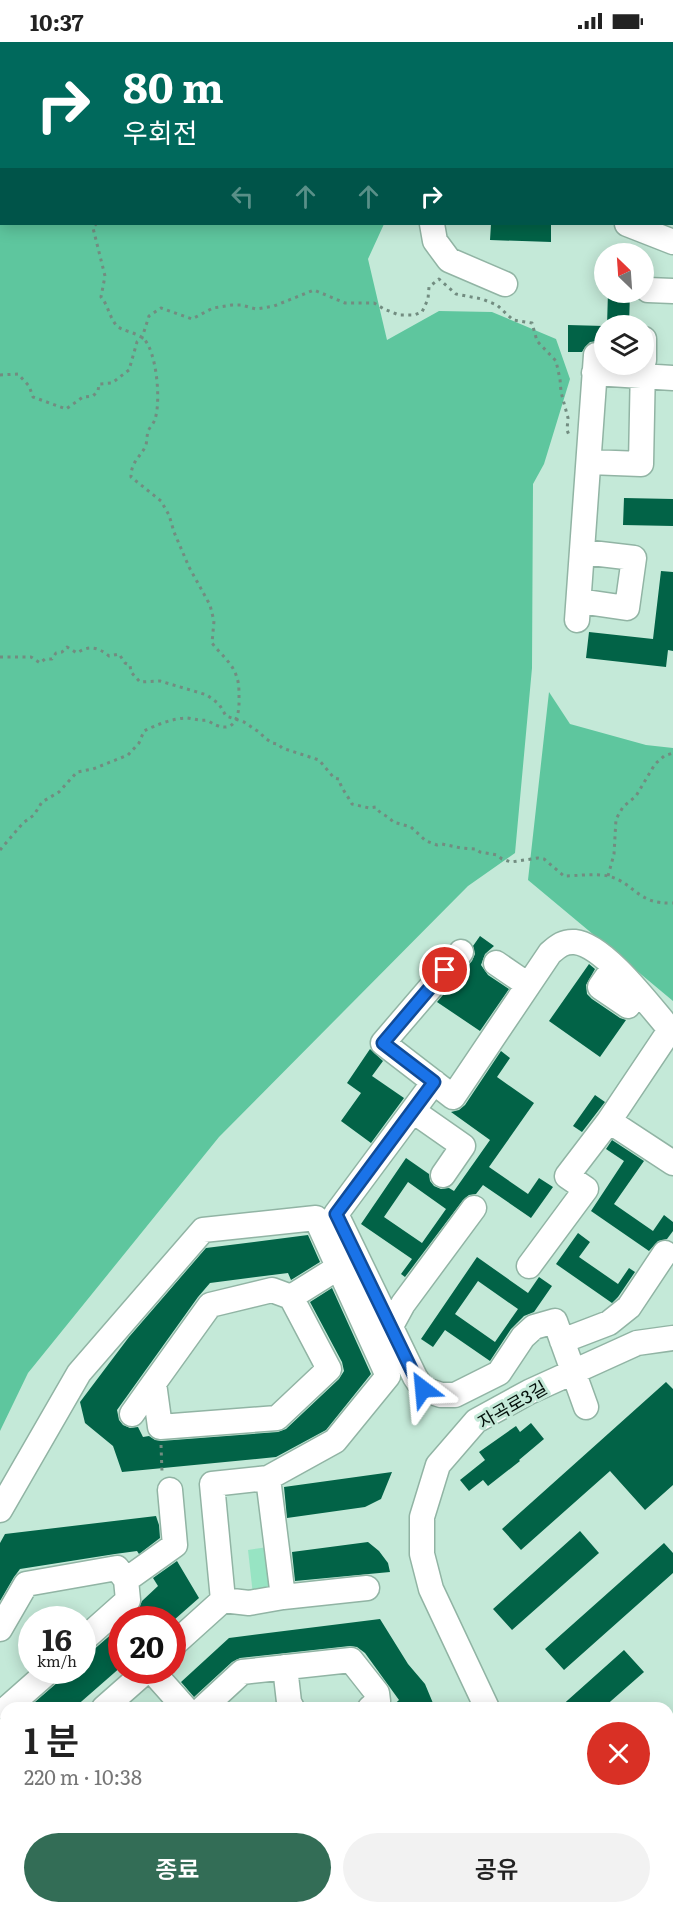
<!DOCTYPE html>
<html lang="ko">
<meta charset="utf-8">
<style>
:root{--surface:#fff;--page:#f2f2f2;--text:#222;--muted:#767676;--accent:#336d56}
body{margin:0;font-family:Literata,"Noto Sans KR",serif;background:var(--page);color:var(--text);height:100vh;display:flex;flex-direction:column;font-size:22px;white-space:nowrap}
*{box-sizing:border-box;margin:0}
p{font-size:20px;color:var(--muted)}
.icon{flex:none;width:33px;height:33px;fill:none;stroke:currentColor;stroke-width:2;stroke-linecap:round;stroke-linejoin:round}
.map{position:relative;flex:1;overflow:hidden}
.details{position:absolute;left:0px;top:1660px;width:674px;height:212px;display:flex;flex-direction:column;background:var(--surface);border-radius:18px 18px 0 0;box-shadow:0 3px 15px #0003}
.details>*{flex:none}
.guide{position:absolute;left:0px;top:0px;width:674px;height:183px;box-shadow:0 3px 15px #0003;background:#00695c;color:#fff;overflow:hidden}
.needle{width:39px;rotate:335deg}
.tools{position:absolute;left:594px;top:201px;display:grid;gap:12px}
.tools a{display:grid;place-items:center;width:60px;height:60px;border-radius:50%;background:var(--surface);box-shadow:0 3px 15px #0003;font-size:30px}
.speed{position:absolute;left:18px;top:1564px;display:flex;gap:12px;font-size:30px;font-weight:700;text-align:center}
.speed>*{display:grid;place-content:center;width:78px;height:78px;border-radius:50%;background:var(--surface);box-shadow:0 3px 15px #0003;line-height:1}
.speed small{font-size:15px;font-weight:400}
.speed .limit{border:9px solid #d22;background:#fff;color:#111}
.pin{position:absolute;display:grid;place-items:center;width:51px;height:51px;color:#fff;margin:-26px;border:3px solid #fff;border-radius:50%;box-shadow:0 2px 6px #0007}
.me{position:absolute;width:66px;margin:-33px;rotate:331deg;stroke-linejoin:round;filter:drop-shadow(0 0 4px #0008)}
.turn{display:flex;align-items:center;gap:21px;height:126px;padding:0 24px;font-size:27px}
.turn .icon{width:78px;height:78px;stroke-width:2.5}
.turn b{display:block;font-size:42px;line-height:51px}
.lanes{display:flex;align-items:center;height:57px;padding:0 24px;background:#0003;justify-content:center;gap:30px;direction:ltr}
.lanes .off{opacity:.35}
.round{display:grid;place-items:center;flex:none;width:63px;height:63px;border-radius:32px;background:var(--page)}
.headline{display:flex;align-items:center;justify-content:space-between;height:102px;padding:0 24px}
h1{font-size:36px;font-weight:600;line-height:45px}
.button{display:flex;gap:12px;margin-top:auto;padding:12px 24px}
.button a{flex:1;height:69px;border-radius:36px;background:var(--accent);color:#fff;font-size:24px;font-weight:600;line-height:69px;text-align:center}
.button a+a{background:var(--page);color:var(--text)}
.status{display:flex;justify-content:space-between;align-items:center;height:42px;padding:0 30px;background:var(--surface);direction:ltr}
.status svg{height:16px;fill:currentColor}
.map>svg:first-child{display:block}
.green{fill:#97e4c3}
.forest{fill:#5ec69e}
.building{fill:#026347;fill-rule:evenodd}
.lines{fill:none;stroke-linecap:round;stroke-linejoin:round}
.minor-casing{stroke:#91b4a4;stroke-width:27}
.path{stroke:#728c80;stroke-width:3;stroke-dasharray:3 4.5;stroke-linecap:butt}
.minor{stroke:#fff;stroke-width:24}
.route-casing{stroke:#114b97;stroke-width:15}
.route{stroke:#1a73e8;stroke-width:10}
.labels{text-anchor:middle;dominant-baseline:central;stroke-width:6;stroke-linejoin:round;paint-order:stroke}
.street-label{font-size:18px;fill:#04100b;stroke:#c4e9d8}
</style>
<div class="status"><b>10:37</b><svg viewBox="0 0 49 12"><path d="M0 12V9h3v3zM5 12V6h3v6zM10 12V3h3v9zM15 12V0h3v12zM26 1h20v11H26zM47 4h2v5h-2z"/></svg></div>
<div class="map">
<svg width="673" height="1871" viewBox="0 0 673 1871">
<rect width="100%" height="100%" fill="#c4e9d8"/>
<path class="green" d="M 268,1505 L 274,1551 L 253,1553 L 248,1508 Z"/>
<path class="forest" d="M 0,0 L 673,0 L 673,90 L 672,2 L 2,2 L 2,182 L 384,182 L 368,217 L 387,298 L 439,269 L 492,270 L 556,297 L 570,337 L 544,422 L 533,442 L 532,626 L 515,811 L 468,844 L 219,1095 L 28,1331 L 0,1389 Z
M 549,650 L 570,682 L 646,703 L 673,706 L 673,959 L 528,838 Z"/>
<path class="building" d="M 491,182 L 551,182 L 551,200 L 490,198 Z
M 608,250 L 630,250 L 629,284 L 607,284 Z
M 568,283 L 604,284 L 604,302 L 598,299 L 590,300 L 585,305 L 582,310 L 568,310 Z
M 624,456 L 673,457 L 673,484 L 623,483 Z
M 661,529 L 673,530 L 673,609 L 668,608 L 666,625 L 586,616 L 589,590 L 653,597 Z
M 480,894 L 494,904 L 485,912 L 481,923 L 488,933 L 509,947 L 480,989 L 437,960 L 472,919 L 475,912 L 473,904 Z
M 589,922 L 595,927 L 586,943 L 587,952 L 592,957 L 620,976 L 626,978 L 600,1015 L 549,979 Z
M 370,1007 L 383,1019 L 372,1034 L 404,1056 L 371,1101 L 341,1079 L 361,1051 L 347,1041 Z
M 501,1009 L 510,1016 L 497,1035 L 534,1061 L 489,1125 L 528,1152 L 539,1136 L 553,1145 L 531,1176 L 483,1143 L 476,1152 L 469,1153 L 463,1158 L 405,1235 L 401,1232 L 412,1217 L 361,1182 L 406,1116 L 429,1132 L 430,1139 L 434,1144 L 441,1147 L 449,1146 L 454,1149 L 490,1098 L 451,1070 L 459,1068 L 465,1063 ZM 408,1140 L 446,1167 L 422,1201 L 384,1175 Z
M 595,1053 L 605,1060 L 582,1090 L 573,1084 Z
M 612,1098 L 644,1119 L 614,1162 L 653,1189 L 664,1173 L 673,1180 L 673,1189 L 667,1197 L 658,1199 L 649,1209 L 591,1169 L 624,1119 L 606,1107 Z
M 578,1191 L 590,1200 L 579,1215 L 618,1242 L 629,1226 L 635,1230 L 618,1255 L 612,1261 L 556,1222 Z
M 308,1193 L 320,1220 L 291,1238 L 288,1231 L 210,1241 L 198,1255 L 117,1368 L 119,1378 L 123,1383 L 130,1386 L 138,1385 L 143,1395 L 149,1394 L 155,1398 L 161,1399 L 278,1390 L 286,1387 L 339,1337 L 344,1329 L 342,1320 L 310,1260 L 332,1246 L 371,1332 L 326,1388 L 276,1415 L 122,1430 L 113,1404 L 85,1381 L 80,1360 L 129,1295 L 206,1206 Z
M 477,1215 L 528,1251 L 539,1235 L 552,1244 L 534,1270 L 524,1274 L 511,1287 L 490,1319 L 445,1288 L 433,1305 L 421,1297 ZM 478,1239 L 518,1267 L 495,1300 L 455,1272 Z
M 666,1340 L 673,1347 L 673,1443 L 645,1468 L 610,1429 L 521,1508 L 502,1487 Z
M 531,1381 L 544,1397 L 519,1418 L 520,1419 L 488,1444 L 483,1438 L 469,1449 L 460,1438 L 485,1418 L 479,1410 L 516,1384 L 520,1390 Z
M 392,1430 L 381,1457 L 365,1465 L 287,1476 L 284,1445 Z
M 156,1474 L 159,1483 L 160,1496 L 139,1512 L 137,1509 L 115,1512 L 20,1527 L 14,1535 L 0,1559 L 0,1501 L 5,1492 Z
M 580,1489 L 599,1511 L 512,1588 L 493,1567 Z
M 368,1500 L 379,1509 L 388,1521 L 390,1530 L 295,1539 L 292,1510 Z
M 664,1501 L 673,1511 L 673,1531 L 564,1628 L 545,1607 Z
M 177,1519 L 199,1556 L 174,1578 L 127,1578 L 138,1568 L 142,1559 L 158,1544 L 153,1536 Z
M 380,1577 L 408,1622 L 425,1642 L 435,1666 L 390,1666 L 399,1658 L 365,1611 L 357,1605 L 350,1604 L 240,1616 L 232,1620 L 194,1655 L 181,1640 L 229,1596 Z
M 122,1583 L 122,1624 L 74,1666 L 28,1666 L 58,1640 L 64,1629 L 82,1629 L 82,1613 L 91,1610 Z
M 624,1608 L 644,1630 L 603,1666 L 559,1666 Z"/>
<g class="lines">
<g class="minor-casing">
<path id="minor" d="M 432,182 L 435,199 L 449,218 L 505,242
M 627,182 L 673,200
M 648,248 L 673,249
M 644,318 L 644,297
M 594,331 L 673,336
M 589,420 L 641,422 L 643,322
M 579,559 L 627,566 L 634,516 L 583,510
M 577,578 L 596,313
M 461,910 L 383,1001 L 453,1055 L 550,911 C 558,904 564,899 575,900 C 605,903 652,967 673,991
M 496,921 L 528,943
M 614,925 L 600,945 L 628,964
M 670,988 L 609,1079 L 673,1121
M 434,1040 L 336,1172 L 415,1335 L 423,1347 L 441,1353 L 455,1353 L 499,1331 L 523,1295 L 534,1285 L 555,1279 L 586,1365
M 413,1069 L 463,1104 L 443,1133
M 529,1224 L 586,1147 L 567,1134 L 609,1079
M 272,1248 L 291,1255 L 329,1327 L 277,1376 L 160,1385 L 154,1341 L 210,1263 Z
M 291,1255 L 339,1225
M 391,1284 L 403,1262 L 474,1166
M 562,1299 L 609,1281 L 629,1265 L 665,1211
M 132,1372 L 154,1341
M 268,1436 L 283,1555
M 0,1468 L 79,1331 L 203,1188 L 316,1176 L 388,1334 L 335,1399 L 268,1436 L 212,1442 L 223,1558 L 172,1604
M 126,1538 L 175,1503 L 170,1448
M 223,1558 L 249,1561 L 283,1555 L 367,1546
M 0,1587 L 26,1542 L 117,1526 L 126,1538 L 128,1558 L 82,1599
M 285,1625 L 289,1660 L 292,1666
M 152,1629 L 185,1666
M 7,1666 L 49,1629
M 104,1666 L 146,1629
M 203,1666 L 242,1630 L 351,1618 L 377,1651 L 378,1659 L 370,1666
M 487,1666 L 431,1547 L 422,1512 L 422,1475 L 438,1423 L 476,1379 L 529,1350 L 637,1301 L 673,1296
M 0,1758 L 6,1753
M 0,1797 L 6,1803
M 6,1846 C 0,1856 4,1866 14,1871
M 354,1866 L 354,1871
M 475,1866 L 477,1871
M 552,1866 L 554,1871
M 597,1866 L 604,1871
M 187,1871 L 193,1866
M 294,1871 L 302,1866"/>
</g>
<path class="path" d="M 134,2 L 135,0
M 0,333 L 18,332 L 29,344 L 33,355 L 66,367 L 83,355 L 93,354 L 98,349 L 99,342 L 112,341 L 129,328 L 137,300 L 142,296 L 149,274 L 161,266 L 192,277 L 213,266 L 232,263 L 241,263 L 256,267 L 274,264 L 314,248 L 345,261 L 374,261 L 384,267 L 399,273 L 414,273 L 422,270 L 428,257 L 429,245 L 439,237 L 456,252 L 482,257 L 497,263 L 513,278 L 532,281 L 537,299 L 556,319 L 560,337 L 561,350 L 568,376 L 567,388 L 569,393
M 0,615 L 31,615 L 40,621 L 45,617 L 52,617 L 56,611 L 62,610 L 67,605 L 77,611 C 89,603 98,605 109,614 L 119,612 L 125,621 L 130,623 L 131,630 L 140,640 L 160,639 L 207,653 L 219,662 L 226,674 L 244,680 L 259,690 L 265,696 L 272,701 L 278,702 L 282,706 L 319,718 L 334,736 L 339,737 C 340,745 348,754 352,762 L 369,766 L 376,765 C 379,772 388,773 393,780 L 411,785 L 426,799 L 437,803 L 442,802 L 461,806 L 476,807 L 480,810 L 497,813 L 502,817 L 511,820 L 538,816 L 544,817 L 564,834 C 577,834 594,831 608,834 C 634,840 637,863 673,861
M 0,808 L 23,781 L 34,773 L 42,760 L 59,750 L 77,730 L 93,727 L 128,713 L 139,701 L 144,689 C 156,683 173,676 187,676 C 195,677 200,679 207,678 C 232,695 240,679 239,655 C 239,649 239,641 237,636 C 233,621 221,613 212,601 L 214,579 L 210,563 L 189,525 L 174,490 L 169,473 L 161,459 L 131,435 C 131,419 141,415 146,403 C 147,398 147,393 148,389 C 150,385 154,381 155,377 C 161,360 157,311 144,297 C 136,290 121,289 116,283 C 109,274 108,263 101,255 L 105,234 L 93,186 L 96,182
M 608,834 L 614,812 L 616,777 L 623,765 L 636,754 L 655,722 L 664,714 L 673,711
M 161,1403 L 162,1430
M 113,1597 L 122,1607"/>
<use href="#minor" class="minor"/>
</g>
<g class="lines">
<g class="route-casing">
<path id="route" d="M 423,1347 L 415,1335 L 336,1172 L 434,1040 L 383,1001 L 445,928"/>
</g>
<use href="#route" class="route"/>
</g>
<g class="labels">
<g class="street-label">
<text transform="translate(512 1362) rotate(-30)">자곡로3길</text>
</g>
</g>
</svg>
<div class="tools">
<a><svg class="needle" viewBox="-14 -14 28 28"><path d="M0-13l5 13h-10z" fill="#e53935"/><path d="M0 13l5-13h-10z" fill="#767676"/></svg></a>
<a><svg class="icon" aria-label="layers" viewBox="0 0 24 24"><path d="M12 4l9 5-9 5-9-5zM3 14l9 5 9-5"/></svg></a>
</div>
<div class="speed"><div>16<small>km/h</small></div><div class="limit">20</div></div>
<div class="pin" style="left:445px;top:928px;background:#d93025"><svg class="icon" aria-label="arrive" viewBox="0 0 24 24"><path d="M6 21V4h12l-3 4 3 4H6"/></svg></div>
<svg class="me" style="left:423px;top:1347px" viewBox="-20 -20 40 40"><path d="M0-17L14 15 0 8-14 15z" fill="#1a73e8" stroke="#fff" stroke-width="4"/></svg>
<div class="guide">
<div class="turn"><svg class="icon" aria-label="right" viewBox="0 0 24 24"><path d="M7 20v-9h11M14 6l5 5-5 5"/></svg><div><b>80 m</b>우회전</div></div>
<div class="lanes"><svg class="icon off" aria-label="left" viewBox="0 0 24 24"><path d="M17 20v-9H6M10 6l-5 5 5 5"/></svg><svg class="icon off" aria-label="ahead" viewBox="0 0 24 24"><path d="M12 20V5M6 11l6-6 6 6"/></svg><svg class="icon off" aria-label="ahead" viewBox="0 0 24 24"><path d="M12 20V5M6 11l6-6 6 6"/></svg><svg class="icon" aria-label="right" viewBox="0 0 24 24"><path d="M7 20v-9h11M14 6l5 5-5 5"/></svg></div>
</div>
<section class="details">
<div class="headline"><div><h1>1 분</h1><p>220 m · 10:38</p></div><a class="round" style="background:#d93025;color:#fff"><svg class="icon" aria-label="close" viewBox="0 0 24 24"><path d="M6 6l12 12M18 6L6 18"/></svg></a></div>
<div class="button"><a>종료</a><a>공유</a></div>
</section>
</div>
